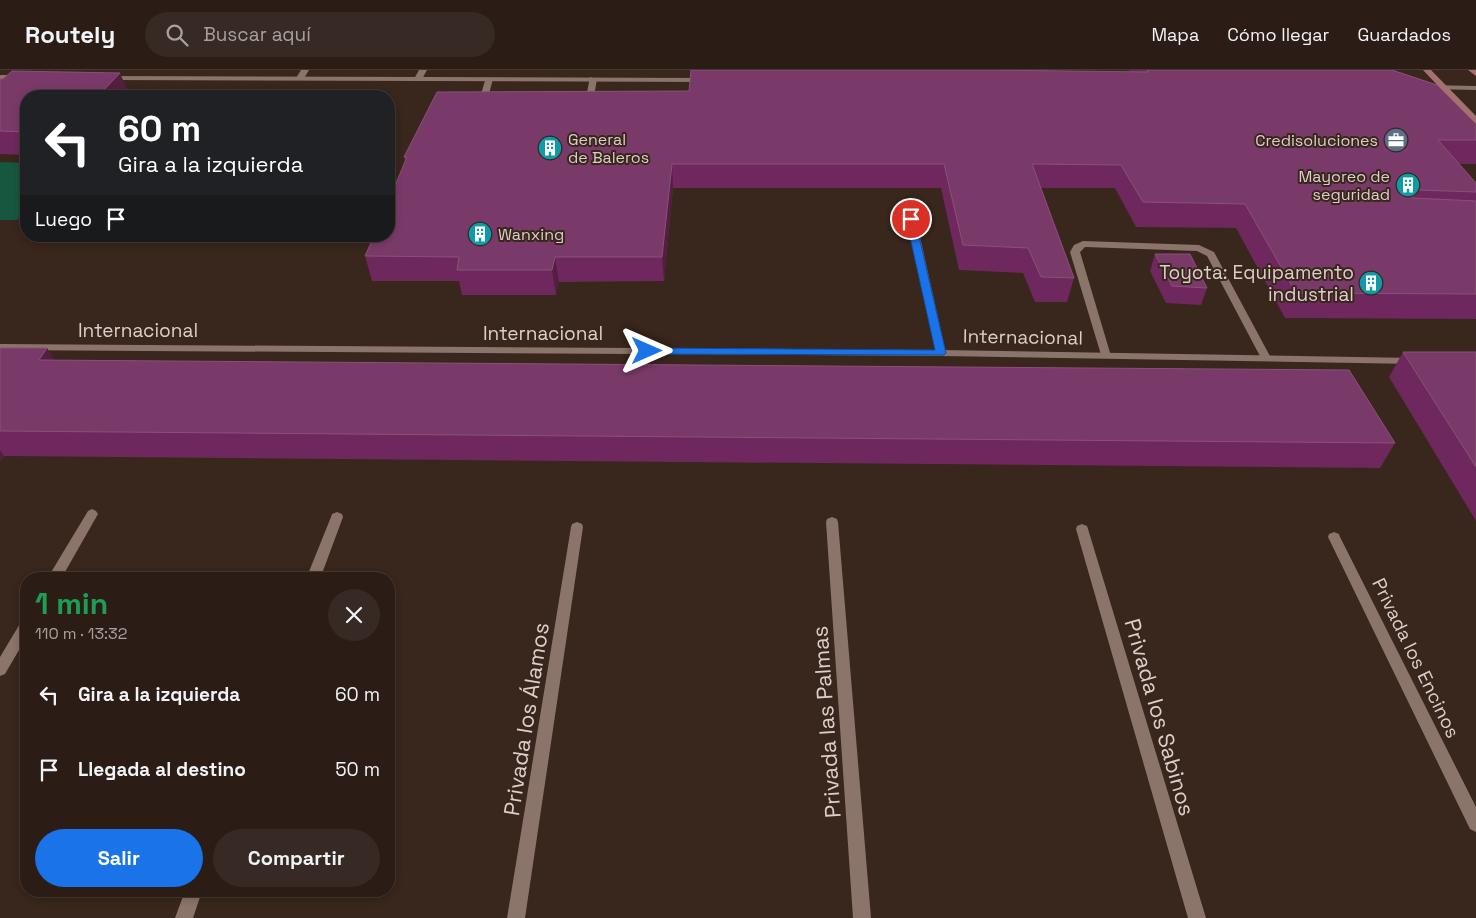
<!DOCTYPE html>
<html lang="es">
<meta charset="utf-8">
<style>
:root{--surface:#2b1c16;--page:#372923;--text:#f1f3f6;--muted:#a6a1a1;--line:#473a35;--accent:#1a73e8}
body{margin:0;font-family:"Space Grotesk",sans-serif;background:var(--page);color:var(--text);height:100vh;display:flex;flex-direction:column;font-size:19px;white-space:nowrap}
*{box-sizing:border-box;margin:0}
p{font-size:16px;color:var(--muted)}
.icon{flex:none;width:28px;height:28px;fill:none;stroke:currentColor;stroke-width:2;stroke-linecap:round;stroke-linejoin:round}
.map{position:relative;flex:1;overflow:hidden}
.drawer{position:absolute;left:20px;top:502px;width:375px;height:325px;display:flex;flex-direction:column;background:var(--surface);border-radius:20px;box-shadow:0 2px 8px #0003,0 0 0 1px var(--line)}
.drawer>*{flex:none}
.banner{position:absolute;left:20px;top:20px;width:375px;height:152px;border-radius:20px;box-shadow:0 2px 8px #0003,0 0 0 1px var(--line);background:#202124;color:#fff;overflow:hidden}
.pin{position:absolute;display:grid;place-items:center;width:42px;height:42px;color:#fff;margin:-21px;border:2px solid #fff;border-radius:50%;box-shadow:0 1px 5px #0007}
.me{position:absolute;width:55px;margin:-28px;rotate:90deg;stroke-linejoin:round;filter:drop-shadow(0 0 4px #0008)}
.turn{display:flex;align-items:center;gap:18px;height:105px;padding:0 15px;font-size:22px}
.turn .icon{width:65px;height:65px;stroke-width:2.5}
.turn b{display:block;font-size:35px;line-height:42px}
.then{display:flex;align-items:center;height:48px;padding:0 15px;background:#0003;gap:10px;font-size:19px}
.round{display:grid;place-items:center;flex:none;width:52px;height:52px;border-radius:26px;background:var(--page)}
.overview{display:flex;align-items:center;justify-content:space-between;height:85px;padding:0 15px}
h1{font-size:30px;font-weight:600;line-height:38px;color:#1e9e55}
.action{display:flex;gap:10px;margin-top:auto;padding:10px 15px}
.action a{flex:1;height:58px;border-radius:30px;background:var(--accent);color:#fff;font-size:20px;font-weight:600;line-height:58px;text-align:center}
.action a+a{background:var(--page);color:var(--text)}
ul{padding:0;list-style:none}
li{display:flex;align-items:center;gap:15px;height:75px;padding:0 15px}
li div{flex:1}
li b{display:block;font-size:19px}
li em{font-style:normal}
header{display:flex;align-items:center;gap:30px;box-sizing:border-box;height:70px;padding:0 25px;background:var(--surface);border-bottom:1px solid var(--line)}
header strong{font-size:24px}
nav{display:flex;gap:28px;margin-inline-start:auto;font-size:18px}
.search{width:350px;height:45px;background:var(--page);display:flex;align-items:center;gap:12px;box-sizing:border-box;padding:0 18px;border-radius:28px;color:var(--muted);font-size:19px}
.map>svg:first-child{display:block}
.green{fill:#15573f}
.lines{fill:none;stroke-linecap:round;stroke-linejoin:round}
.service{fill:#8b746a;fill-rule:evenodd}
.minor{fill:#8b746a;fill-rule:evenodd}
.tertiary{fill:#8b746a;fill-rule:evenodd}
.secondary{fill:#a47070;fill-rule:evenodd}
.wall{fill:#6e285d}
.shaded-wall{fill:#541f3f}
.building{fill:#7a3a69;stroke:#895178}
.route{fill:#1a73e8;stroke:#114b97}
.labels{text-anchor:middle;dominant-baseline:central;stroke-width:4;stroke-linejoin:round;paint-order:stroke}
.far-poi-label{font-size:16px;fill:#dccfc9;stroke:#39261d;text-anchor:start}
.poi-label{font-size:19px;fill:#dccfc9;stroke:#39261d;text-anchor:end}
.street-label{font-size:19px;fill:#dccfc9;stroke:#39261d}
.near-street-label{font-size:22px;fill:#dccfc9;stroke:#39261d}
</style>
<header>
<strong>Routely</strong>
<div class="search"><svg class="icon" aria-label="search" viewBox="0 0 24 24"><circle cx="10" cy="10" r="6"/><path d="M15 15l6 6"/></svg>Buscar aquí</div>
<nav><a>Mapa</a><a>Cómo llegar</a><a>Guardados</a></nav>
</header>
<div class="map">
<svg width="1476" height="848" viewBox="0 0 1476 848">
<rect width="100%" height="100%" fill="#39261d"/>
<path class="green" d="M 0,92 L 26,93 L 26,139 L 17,150 L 0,150 Z"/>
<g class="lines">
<path class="service" d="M 301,0 L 309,0 L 303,10 L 297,10 L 296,8 Z
M 419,0 L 427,0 L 421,11 L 418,11 L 414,9 Z
M 486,7 L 493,9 L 486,35 L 487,38 L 483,40 L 480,40 L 478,35 Z
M 590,7 L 597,9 L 592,38 L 588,40 L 584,38 Z
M 911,146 L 916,149 L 946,283 L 941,286 L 936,283 L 906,149 Z
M 1083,171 L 1199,175 L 1214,182 L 1271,288 L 1266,291 L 1261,288 L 1207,186 L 1197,181 L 1085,177 L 1080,182 L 1111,286 L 1110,288 L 1102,288 L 1070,182 L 1074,175 Z"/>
<path class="minor" d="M 0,274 L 941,280 L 1414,288 L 1420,291 L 1414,294 L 941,286 L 0,280 Z
M 92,439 L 96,441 L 98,444 L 61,509 L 47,509 L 88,441 Z
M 337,442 L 342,444 L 343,447 L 320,509 L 306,509 L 331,447 L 332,444 Z
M 832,447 L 837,449 L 838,452 L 871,848 L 853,848 L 826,452 L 827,449 Z
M 577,452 L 582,454 L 583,457 L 525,848 L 507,848 L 571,457 L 572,454 Z
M 1082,454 L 1087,456 L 1088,459 L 1206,848 L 1188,848 L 1076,459 L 1077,456 Z
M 1334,462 L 1339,464 L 1340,467 L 1476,737 L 1476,762 L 1470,759 L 1328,467 L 1329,464 Z
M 26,550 L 26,568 L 5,604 L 0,606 L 0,587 L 21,552 Z
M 185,821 L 202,821 L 193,848 L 175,848 Z"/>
<path class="tertiary" d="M 0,5 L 21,5 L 25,7 L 21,9 L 0,9 Z
M 103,6 L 706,8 L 710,10 L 706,12 L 106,10 L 102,8 Z
M 1428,15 L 1476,16 L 1476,20 L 1431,19 L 1428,19 Z"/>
<path class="secondary" d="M 1423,0 L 1431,0 L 1476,46 L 1476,54 L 1473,53 Z
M 1468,0 L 1476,0 L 1476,6 Z"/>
</g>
<path class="wall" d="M 985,0 L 1130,2 L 1129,0 L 1392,0 L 1476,54 L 1476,94 L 1459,94 L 1476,113 L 1476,249 L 1285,248 L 1236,158 L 1136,157 L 1115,118 L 1041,118 L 1074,208 L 1067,232 L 1035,232 L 1023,203 L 959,200 L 941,118 L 673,118 L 664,211 L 559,212 L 556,225 L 462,225 L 459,211 L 372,211 L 365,186 L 405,92 L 404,87 L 689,21 Z
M 120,3 L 129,25 L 128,26 L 26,26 L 26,85 L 0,84 L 0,9 Z
M 1155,184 L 1207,218 L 1201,235 L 1166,233 L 1150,201 Z
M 0,278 L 47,278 L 54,290 L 1395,373 L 1380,398 L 4,386 L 0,392 Z
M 1403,282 L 1476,282 L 1476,451 L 1389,307 Z"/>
<path class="shaded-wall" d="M 120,3 L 129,25 L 128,26 L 98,26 Z
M 672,94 L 673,118 L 664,211 L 662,187 Z
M 1417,120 L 1405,144 L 1413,122 Z
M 555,187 L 559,212 L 556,225 L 552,200 Z
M 47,278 L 62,303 L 39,290 Z
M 0,380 L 4,386 L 0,392 Z"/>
<path class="building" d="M 691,0 L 985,0 L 1148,2 L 1147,0 L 1392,0 L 1437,15 L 1476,54 L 1476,70 L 1438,70 L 1476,113 L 1476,122 L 1417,120 L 1413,122 L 1413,128 L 1476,131 L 1476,224 L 1296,223 L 1245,134 L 1143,132 L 1121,95 L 1032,94 L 1074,208 L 1041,207 L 1028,178 L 963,175 L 944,94 L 672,94 L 662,187 L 555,187 L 552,200 L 457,200 L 459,187 L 365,186 L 374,166 L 389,166 L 389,130 L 407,87 L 404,87 L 437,22 L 689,21 Z
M 12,1 L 120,3 L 98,26 L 26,26 L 26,62 L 0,61 L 0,9 L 3,9 Z
M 1155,184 L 1190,184 L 1207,218 L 1172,216 Z
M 0,278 L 47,278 L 39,290 L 1349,300 L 1395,373 L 0,361 Z
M 1403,282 L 1476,282 L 1476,397 Z"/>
<path class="route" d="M 911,146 L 915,149 L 946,283 L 944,285 L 647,284 L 642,281 L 647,278 L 935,280 L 906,149 Z"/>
<defs>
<g id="office-disc" transform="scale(1.25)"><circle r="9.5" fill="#5c6f8a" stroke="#39261d"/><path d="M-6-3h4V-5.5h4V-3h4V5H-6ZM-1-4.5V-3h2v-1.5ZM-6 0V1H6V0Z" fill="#fff"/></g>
<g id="building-disc" transform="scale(1.25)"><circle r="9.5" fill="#0f9aa8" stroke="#39261d"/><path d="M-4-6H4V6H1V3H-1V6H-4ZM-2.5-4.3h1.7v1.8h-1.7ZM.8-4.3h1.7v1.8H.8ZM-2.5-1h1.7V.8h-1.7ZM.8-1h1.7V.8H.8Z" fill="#fff"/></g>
</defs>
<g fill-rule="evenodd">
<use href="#office-disc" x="1396" y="70"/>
<use href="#building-disc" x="550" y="78"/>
<use href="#building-disc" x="1408" y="115"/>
<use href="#building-disc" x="480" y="164"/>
<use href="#building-disc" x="1371" y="213"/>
</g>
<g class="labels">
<g class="far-poi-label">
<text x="568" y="69">General<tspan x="568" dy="18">de Baleros</tspan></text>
<text x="1378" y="70" text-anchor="end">Credisoluciones</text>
<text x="1390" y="106" text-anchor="end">Mayoreo de<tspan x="1390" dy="18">seguridad</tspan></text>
<text x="498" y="164">Wanxing</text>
</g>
<g class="poi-label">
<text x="1354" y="202">Toyota: Equipamento<tspan x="1354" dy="22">industrial</tspan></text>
</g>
<g class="street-label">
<text x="138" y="260">Internacional</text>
<text x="543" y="263">Internacional</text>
<text transform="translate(1023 267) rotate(1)">Internacional</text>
<text transform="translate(1416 588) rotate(64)">Privada los Encinos</text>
</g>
<g class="near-street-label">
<text transform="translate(1160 647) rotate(74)">Privada los Sabinos</text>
<text transform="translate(526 649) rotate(-81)">Privada los Álamos</text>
<text transform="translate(826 652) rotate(-94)">Privada las Palmas</text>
</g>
</g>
</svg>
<div class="pin" style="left:911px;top:149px;background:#d93025"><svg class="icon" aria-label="arrive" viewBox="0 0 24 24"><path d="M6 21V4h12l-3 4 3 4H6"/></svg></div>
<svg class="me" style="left:647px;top:281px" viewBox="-20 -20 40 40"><path d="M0-17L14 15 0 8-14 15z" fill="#1a73e8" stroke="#fff" stroke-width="4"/></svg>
<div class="banner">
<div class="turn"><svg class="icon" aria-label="left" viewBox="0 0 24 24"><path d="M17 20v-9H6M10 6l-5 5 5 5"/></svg><div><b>60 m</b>Gira a la izquierda</div></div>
<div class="then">Luego<svg class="icon" aria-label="arrive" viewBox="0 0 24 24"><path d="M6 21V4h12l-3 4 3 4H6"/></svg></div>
</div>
<section class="drawer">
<div class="overview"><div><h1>1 min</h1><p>110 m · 13:32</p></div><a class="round"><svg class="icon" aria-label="close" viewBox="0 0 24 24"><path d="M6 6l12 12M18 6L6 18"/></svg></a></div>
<ul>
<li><svg class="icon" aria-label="left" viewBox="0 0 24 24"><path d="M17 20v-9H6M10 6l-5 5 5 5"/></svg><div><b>Gira a la izquierda</b></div><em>60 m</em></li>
<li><svg class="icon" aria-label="arrive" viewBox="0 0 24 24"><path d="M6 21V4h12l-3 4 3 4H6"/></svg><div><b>Llegada al destino</b></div><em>50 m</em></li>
</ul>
<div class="action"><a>Salir</a><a>Compartir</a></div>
</section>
</div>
